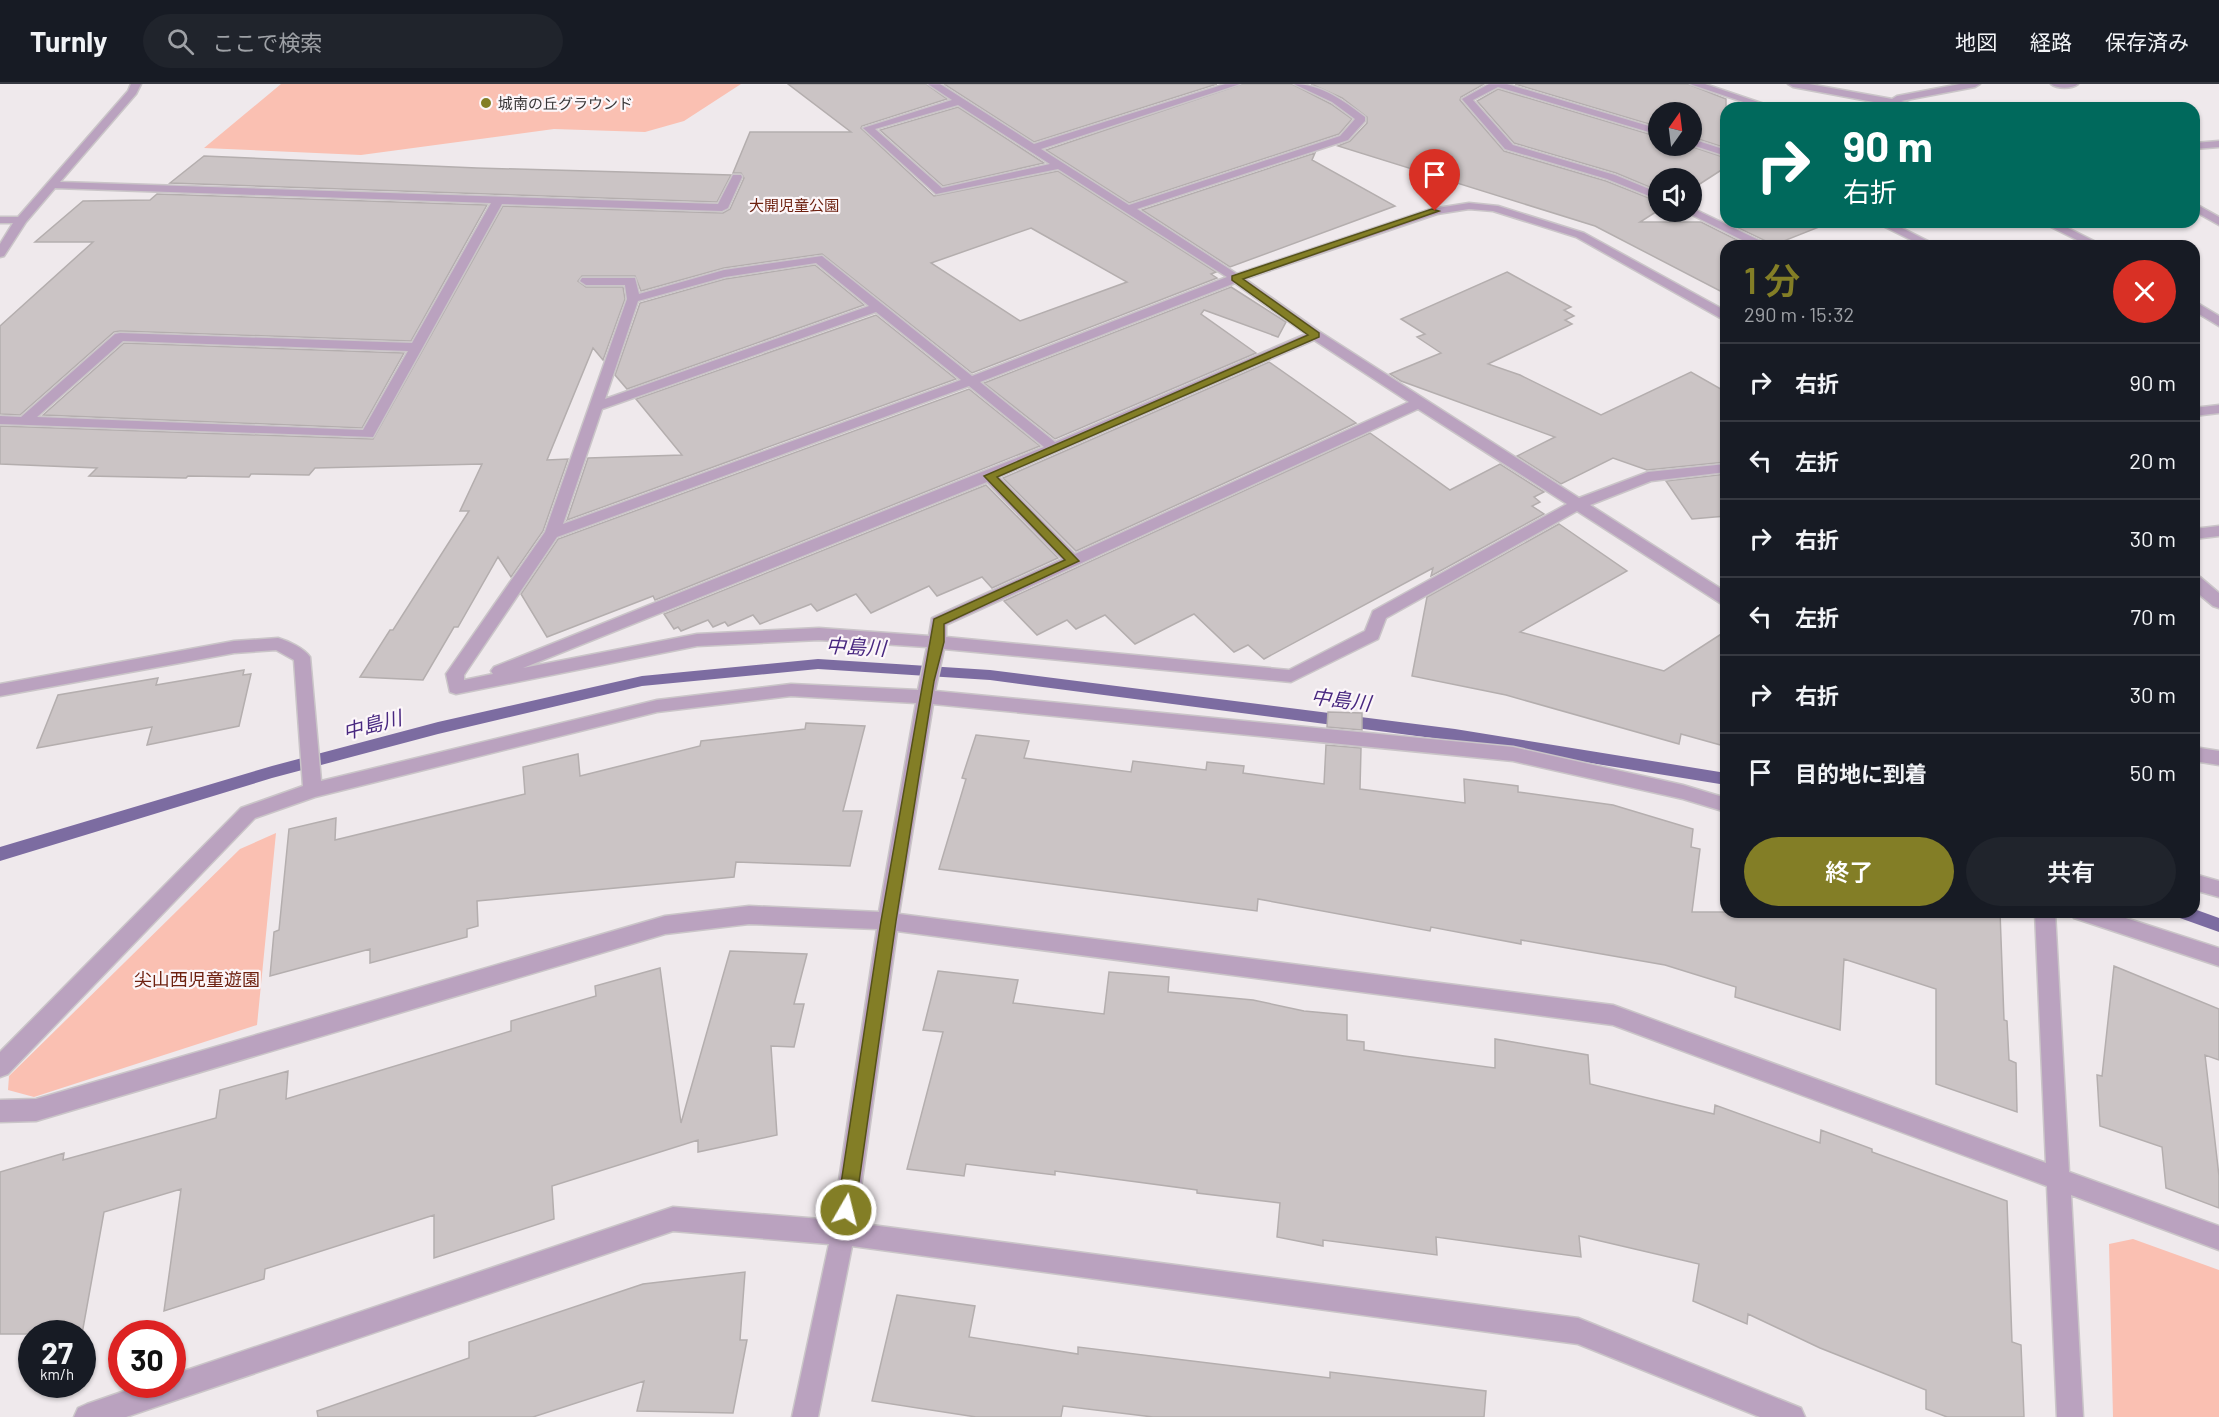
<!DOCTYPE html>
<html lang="ja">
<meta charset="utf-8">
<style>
:root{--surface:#171b24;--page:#20242c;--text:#f1f3f6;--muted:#9ea1a6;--line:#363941;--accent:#837e26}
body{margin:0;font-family:Barlow,"Noto Sans JP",sans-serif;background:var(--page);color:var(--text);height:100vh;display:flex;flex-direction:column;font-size:22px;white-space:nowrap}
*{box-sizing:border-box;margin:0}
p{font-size:20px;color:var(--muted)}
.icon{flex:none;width:33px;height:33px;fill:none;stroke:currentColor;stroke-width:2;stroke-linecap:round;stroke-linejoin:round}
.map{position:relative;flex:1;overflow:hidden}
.drawer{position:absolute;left:1720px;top:156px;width:480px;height:678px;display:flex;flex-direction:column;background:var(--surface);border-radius:18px;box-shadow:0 2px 4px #0004}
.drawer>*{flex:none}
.banner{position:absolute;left:1720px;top:18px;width:480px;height:126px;border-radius:18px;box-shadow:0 2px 4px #0004;background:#00695c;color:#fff;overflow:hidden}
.needle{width:39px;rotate:14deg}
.controls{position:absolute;left:1648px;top:18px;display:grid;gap:12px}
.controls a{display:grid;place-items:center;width:54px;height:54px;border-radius:50%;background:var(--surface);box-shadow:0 2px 4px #0004;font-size:30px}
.speed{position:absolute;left:18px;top:1236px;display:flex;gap:12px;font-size:30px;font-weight:700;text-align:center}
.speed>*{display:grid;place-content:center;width:78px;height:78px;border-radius:50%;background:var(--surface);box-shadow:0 2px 4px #0004;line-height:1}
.speed small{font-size:15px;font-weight:400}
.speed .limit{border:9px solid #d22;background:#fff;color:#111}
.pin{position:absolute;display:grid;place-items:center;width:51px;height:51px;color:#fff;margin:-62px -26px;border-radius:50% 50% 50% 0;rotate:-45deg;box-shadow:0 0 6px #0007}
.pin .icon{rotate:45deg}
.me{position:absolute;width:66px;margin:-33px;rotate:8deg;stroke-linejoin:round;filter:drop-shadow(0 0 4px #0008)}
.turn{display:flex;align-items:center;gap:21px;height:126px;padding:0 24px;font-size:27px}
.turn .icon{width:78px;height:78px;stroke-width:2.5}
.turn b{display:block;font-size:42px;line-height:51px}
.round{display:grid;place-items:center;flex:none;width:63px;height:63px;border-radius:32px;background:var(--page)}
.headline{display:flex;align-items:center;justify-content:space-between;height:102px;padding:0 24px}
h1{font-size:36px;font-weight:600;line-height:45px;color:var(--accent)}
.button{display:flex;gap:12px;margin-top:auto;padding:12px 24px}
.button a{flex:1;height:69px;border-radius:36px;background:var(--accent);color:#fff;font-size:24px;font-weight:600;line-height:69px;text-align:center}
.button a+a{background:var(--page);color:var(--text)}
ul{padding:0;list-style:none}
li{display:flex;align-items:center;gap:18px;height:78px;padding:0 24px;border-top:2px solid var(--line)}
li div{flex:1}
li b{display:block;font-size:22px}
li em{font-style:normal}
header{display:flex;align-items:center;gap:36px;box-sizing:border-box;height:84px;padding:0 30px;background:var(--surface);border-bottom:2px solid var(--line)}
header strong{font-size:28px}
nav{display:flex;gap:33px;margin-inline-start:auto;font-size:21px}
.search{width:420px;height:54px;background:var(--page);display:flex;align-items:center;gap:15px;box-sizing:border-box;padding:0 21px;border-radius:33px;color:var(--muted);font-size:22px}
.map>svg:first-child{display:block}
.green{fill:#fac0b2}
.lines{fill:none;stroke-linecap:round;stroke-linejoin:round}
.stream{fill:#7c6ca1;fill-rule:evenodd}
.building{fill:#cbc4c5;stroke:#b4aeae;stroke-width:1.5;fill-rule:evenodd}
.minor-casing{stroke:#cac5c8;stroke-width:3}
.minor{fill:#baa2bf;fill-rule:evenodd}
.route{fill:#837e26;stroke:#555219;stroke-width:1.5}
.poi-dot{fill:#837e26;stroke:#fcf6f9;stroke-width:2}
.labels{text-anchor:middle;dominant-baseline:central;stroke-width:4.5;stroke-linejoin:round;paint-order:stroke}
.far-poi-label{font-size:15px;fill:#383637;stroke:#fcf6f9;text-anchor:start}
.far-park-label{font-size:15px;fill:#6e2211;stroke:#fcf6f9}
.park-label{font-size:18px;fill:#6e2211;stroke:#fcf6f9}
.water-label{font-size:20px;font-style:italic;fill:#492880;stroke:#fcf6f9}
</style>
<header>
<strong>Turnly</strong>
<div class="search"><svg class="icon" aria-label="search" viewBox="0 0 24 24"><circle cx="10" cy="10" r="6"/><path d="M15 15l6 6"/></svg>ここで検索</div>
<nav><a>地図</a><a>経路</a><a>保存済み</a></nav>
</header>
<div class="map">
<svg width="2219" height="1333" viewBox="0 0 2219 1333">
<rect width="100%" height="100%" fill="#efe9ec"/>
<path class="green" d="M 281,0 L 741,0 L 684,37 L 645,48 L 554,45 L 361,71 L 204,64 Z
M 276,749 L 257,941 L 34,1013 L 8,1006 L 9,992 L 240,765 Z
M 2133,1155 L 2219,1186 L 2219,1333 L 2113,1333 L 2109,1160 Z"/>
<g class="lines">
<path class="stream" d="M 818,575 L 990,586 L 1455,645 L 1726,689 L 1726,701 L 1455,657 L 990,596 L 818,585 L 642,602 L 438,650 L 272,694 L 0,777 L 0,763 L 272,682 L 438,638 L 642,592 Z
M 2194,825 L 2219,834 L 2219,848 L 2177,833 L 2175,828 L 2194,828 Z"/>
</g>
<path class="building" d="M 788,0 L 926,0 L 947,15 L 862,42 L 861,44 L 934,112 L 1058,87 L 1216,188 L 1211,190 L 1217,194 L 972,289 L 822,170 L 724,184 L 641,207 L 635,192 L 582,192 L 578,197 L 586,203 L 623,203 L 625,215 L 603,276 L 593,264 L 547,376 L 568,375 L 543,447 L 511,493 L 498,473 L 458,543 L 454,543 L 423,596 L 360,593 L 390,546 L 393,546 L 469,427 L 460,427 L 482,380 L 315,384 L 309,391 L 251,390 L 249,393 L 188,392 L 186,394 L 89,392 L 97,384 L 0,380 L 0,342 L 373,355 L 503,122 L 723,129 L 730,125 L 744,94 L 741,89 L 733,89 L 750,48 L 851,48 ZM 1031,144 L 1127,198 L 1020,237 L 931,179 Z
M 944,0 L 1217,0 L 1034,58 Z
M 1242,0 L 1292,0 L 1331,20 L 1352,35 L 1339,50 L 1129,119 L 1046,66 Z
M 1311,0 L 1484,0 L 1461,13 L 1460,16 L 1504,67 L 1606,97 L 1659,118 L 1659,126 L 1640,138 L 1701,138 L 1749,162 L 1726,162 L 1726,210 L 1595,142 L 1338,62 L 1350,57 L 1367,39 L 1367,33 L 1342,14 Z
M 1515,0 L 1688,0 L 1726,15 L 1726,64 L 1692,53 L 1692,28 L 1659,28 L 1659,43 Z
M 1498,5 L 1659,53 L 1659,62 L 1690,62 L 1726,74 L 1726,83 L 1692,105 L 1692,94 L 1659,94 L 1659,107 L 1616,89 L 1514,59 L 1477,17 Z
M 958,23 L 1044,79 L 943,102 L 880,46 Z
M 1315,69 L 1312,76 L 1395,122 L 1230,183 L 1142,126 Z
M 204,72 L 477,84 L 731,91 L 717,118 L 170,99 Z
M 157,110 L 487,121 L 411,257 L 120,247 L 114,248 L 20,331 L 0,330 L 0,242 L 93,158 L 35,158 L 83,117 L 150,116 Z
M 1726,138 L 1829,138 L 1829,139 L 1771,162 L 1768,158 Z
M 815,181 L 864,221 L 627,305 L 615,291 L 640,219 L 725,195 Z
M 1507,188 L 1571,223 L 1564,226 L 1574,232 L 1565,236 L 1572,240 L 1488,280 L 1520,291 L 1601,331 L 1691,288 L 1726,308 L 1726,378 L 1647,386 L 1613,374 L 1561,400 L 1517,372 L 1555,353 L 1401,297 L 1390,290 L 1441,269 L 1417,253 L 1425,250 L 1401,235 Z
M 1231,203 L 1286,238 L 1278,253 L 1204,226 L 1201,230 L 1256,269 L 1055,355 L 984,299 Z
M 876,231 L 956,295 L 567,436 L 588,374 L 682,371 L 636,315 Z
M 124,259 L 404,269 L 362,344 L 43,331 Z
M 1269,278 L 1356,339 L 1076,467 L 1003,394 Z
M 969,305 L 1040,362 L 655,516 L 653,512 L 547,553 L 521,510 L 558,455 Z
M 1370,349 L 1450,406 L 1500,380 L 1544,408 L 1534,413 L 1540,418 L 1532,422 L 1544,430 L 1431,492 L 1433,484 L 1264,575 L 1248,561 L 1234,568 L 1194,530 L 1135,560 L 1105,531 L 1076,545 L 1067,536 L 1037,551 L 1004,517 Z
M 1726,390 L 1726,432 L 1692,435 L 1666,397 Z
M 986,401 L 1058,474 L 992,504 L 982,493 L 937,512 L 929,502 L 871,529 L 856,510 L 817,527 L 811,520 L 760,540 L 753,531 L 728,542 L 725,538 L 713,543 L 708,536 L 681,547 L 678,543 L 674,545 L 664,530 Z
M 1559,440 L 1627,487 L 1520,548 L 1664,587 L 1726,547 L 1726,639 L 1724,662 L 1681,650 L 1679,660 L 1506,611 L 1412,592 L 1427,513 Z
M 244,586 L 243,591 L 251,590 L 239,642 L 147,661 L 152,643 L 37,664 L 58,611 L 158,594 L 156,601 Z
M 1328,628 L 1362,629 L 1362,646 L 1327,643 Z
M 806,639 L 865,642 L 843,727 L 862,727 L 850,782 L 736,778 L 734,793 L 477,817 L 478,842 L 467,845 L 467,853 L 370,879 L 370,865 L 270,892 L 274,848 L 279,846 L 289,745 L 336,734 L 335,756 L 525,710 L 523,683 L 578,670 L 580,692 L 700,662 L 701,657 L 805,645 Z
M 976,651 L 1029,657 L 1024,674 L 1131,688 L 1133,677 L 1206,686 L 1207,678 L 1244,682 L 1243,689 L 1324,700 L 1326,661 L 1361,664 L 1360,705 L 1465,719 L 1464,695 L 1518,702 L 1518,708 L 1613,721 L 1693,745 L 1691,763 L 1700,765 L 1692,828 L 2000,828 L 2004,936 L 2007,937 L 2009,976 L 2016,979 L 2017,1028 L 1936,1000 L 1936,905 L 1844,875 L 1840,946 L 1735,913 L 1736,903 L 1665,881 L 1521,856 L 1521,860 L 1431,843 L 1430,847 L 1258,815 L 1257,827 L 939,785 L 966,695 L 962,694 Z
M 730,867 L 807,870 L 794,920 L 804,920 L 794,963 L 771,962 L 777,1051 L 698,1068 L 698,1056 L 552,1102 L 554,1135 L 434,1174 L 434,1131 L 265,1185 L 264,1195 L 164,1227 L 181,1105 L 104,1128 L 82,1250 L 0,1250 L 0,1088 L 64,1069 L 63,1076 L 216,1034 L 220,1006 L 288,987 L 286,1015 L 511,947 L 511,937 L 596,912 L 595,902 L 660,884 L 681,1039 Z
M 2114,882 L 2219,925 L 2219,976 L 2205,971 L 2219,1092 L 2219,1124 L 2166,1104 L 2162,1063 L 2100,1042 L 2097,991 L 2102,992 Z
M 938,887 L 1018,896 L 1013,919 L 1104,930 L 1109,888 L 1169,893 L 1168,908 L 1253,916 L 1304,927 L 1347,931 L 1347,956 L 1364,958 L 1364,966 L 1404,972 L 1495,984 L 1495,955 L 1588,971 L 1590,1000 L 1714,1030 L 1715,1021 L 1820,1059 L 1821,1046 L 1872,1065 L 1872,1068 L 2007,1117 L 2012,1258 L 2021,1261 L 2024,1333 L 1947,1333 L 1926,1325 L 1926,1306 L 1820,1264 L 1748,1230 L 1747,1240 L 1693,1217 L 1699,1180 L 1579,1152 L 1581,1173 L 1436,1153 L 1437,1171 L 1323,1156 L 1323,1162 L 1277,1153 L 1280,1119 L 1197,1109 L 1197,1106 L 1055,1087 L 1055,1091 L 966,1080 L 964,1092 L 907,1085 L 943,948 L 923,946 Z
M 745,1188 L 740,1256 L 747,1256 L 733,1329 L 637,1327 L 644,1297 L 533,1333 L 318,1333 L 317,1327 L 469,1274 L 469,1258 L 643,1200 Z
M 897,1211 L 975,1222 L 969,1253 L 1078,1270 L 1078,1263 L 1330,1294 L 1330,1288 L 1486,1307 L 1484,1333 L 1153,1333 L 1063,1322 L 1061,1333 L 976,1333 L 872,1317 Z"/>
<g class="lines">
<g class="minor-casing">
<path id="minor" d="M 131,0 L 141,0 L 136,10 L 60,98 L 718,120 L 733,91 L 741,91 L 742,93 L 728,124 L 722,127 L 502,120 L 373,353 L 0,340 L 0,332 L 21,333 L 115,250 L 120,249 L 412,259 L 491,119 L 55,104 L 26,138 L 4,172 L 0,173 L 0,160 L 13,139 L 0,139 L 0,133 L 18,133 L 128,7 ZM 123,257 L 408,267 L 363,346 L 37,333 Z
M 928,0 L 940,0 L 1034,60 L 1225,0 L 1240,0 L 1041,65 L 1129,121 L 1340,52 L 1355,35 L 1332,18 L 1294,0 C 1321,0 1344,17 1365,33 L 1365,37 L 1348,56 L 1137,125 L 1237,190 L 1431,125 L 1469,119 L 1498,122 L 1584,149 L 1726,227 L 1726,236 L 1722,235 L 1576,153 L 1493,127 L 1469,125 L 1437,130 L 1245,195 L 1320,248 L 1579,414 L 1648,388 L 1726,380 L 1726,388 L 1651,397 L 1590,421 L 1726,508 L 1726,520 L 1720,519 L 1577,427 L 1386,534 L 1378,555 L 1291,598 L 944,565 L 935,607 L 1513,663 L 1683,701 L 1726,714 L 1726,728 L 1683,715 L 1513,677 L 933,620 L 899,830 L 1613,921 L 2046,1079 L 2035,828 L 2055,828 L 2069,1088 L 2219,1142 L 2219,1166 L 2071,1111 L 2083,1333 L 2057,1333 L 2047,1102 L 1613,941 L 897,847 L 856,1139 L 1578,1234 L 1801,1324 L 1805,1333 L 1760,1333 L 1578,1260 L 852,1162 L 818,1333 L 792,1333 L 829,1160 L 673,1147 L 126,1333 L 74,1333 L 78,1324 L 87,1320 L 145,1300 L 172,1300 L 172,1291 L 673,1123 L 833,1136 L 877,845 L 749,840 L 665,850 L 36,1037 L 0,1038 L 0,1016 L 36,1015 L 665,832 L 749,822 L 879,828 L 916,619 L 791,612 L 657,628 L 315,713 L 255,734 L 8,990 L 0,993 L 0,968 L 241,724 L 303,702 L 294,576 L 276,566 L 234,569 L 0,612 L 0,600 L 234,557 L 278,554 C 288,557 304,564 310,573 L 321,697 L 657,616 L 791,600 L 918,606 L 927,563 L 819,556 L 697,562 L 456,610 L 450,608 L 446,590 L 545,448 L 627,215 L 625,201 L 586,201 L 580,197 L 582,194 L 635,194 L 639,210 L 724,186 L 822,172 L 972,292 L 1227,193 L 1058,85 L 936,110 L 863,44 L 952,16 ZM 958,21 L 1050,80 L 942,104 L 875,45 ZM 816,179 L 869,222 L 605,315 L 638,217 L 725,193 ZM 1235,199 L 1306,250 L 1055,358 L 980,298 ZM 876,228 L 961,296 L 563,440 L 602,325 ZM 1314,256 L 1409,318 L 1075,470 L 999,393 ZM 969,302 L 1044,363 L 494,583 L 491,587 L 493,590 L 464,596 L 464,591 L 557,453 ZM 1418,325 L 1567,420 L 1373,527 L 1365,547 L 1289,586 L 946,553 L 946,541 ZM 987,398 L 1062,475 L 932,534 L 929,552 L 819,544 L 697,550 L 523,584 Z
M 1489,0 L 1507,0 L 1659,45 L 1659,51 L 1498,3 L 1473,16 L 1513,61 L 1615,91 L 1659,109 L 1659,116 L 1607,95 L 1505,65 L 1462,15 Z
M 1690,0 L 1705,0 L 1776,24 L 1761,24 Z
M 1788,0 L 1809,0 L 1892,15 L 1897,12 L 1960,0 L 1980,0 L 1975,3 L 1901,17 L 1927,24 L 1906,24 L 1793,3 Z
M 2051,0 L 2078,0 C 2072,5 2057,5 2051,0 Z
M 1692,55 L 1726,66 L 1726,72 L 1692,61 Z
M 2219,57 L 2219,63 L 2194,65 L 2194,59 Z
M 2194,119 L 2219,133 L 2219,141 L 2194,127 Z
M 1692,124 L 1767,160 L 1769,162 L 1754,162 L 1688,129 L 1687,128 L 1692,128 Z
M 1875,138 L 1890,138 L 1938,162 L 1923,162 Z
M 2041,138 L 2056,138 L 2104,162 L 2089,162 Z
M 2194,217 L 2219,232 L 2219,242 L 2194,227 Z
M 2219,321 L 2219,329 L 2194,332 L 2194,324 Z
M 2219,442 L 2219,452 L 2194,455 L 2194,445 Z
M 2194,492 L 2200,493 L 2219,509 L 2219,524 L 2213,522 L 2194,506 Z
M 2194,663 L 2219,667 L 2219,681 L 2194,677 Z
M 2194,790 L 2219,797 L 2219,813 L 2194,806 Z
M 2071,828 L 2107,828 L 2219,864 L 2219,882 L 2074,834 Z"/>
</g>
<use href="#minor" class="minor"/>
</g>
<path class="route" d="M 1432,125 L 1439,127 L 1243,195 L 1319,249 L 1319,253 L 997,393 L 1079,477 L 944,540 L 944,558 L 934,597 L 896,837 L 855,1126 L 853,1133 L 846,1135 L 840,1133 L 837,1126 L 881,837 L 934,535 L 1065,476 L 984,392 L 1308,251 L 1232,196 L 1232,192 Z"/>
<circle class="poi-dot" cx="486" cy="19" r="6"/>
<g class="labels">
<g class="far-poi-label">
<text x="498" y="19">城南の丘グラウンド</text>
</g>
<g class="far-park-label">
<text x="794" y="121">大開児童公園</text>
</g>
<g class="park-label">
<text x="197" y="895">尖山西児童遊園</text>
</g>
<g class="water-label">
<text transform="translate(856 562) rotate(3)">中島川</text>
<text transform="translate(1341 615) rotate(7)">中島川</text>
<text transform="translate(372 640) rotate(-15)">中島川</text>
</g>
</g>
</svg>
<div class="controls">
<a><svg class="needle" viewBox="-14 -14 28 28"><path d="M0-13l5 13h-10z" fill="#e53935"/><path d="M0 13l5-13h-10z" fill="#9ea1a6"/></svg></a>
<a><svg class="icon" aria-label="sound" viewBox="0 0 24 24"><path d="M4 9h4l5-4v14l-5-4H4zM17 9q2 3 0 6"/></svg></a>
</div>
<div class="speed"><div>27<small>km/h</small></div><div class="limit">30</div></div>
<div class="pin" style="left:1435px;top:127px;background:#d93025"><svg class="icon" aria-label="arrive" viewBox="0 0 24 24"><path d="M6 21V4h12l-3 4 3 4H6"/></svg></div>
<svg class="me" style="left:846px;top:1126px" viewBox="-20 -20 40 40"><circle r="17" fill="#837e26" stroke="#fff" stroke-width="3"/><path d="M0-11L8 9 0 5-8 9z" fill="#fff"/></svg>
<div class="banner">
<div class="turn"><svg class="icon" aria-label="right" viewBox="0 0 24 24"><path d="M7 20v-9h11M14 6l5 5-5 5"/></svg><div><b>90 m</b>右折</div></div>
</div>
<section class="drawer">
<div class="headline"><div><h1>1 分</h1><p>290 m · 15:32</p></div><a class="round" style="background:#d93025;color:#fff"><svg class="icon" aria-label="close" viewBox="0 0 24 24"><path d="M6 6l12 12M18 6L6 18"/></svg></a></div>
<ul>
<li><svg class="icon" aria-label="right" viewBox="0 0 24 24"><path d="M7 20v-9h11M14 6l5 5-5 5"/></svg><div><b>右折</b></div><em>90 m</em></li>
<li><svg class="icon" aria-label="left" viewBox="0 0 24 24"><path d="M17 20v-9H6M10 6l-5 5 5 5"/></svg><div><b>左折</b></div><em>20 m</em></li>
<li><svg class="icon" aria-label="right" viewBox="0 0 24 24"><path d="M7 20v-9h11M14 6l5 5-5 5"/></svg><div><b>右折</b></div><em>30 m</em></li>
<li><svg class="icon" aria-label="left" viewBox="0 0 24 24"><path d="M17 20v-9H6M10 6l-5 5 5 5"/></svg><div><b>左折</b></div><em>70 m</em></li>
<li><svg class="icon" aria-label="right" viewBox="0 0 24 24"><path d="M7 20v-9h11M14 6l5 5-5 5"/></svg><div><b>右折</b></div><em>30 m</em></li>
<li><svg class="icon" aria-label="arrive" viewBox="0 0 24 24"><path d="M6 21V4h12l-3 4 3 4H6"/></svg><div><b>目的地に到着</b></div><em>50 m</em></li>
</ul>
<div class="button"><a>終了</a><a>共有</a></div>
</section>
</div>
